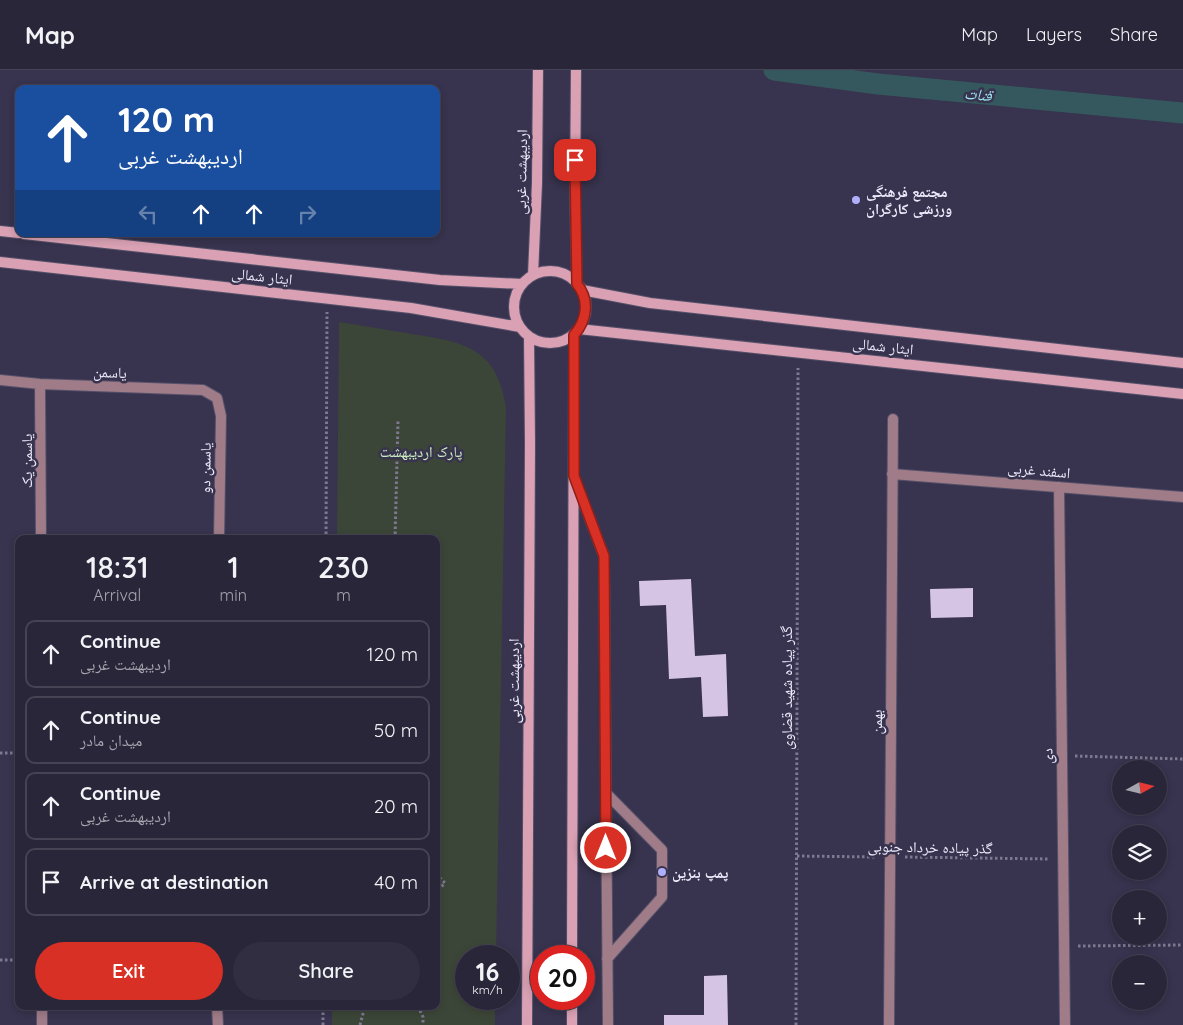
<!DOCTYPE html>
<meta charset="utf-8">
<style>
:root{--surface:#2a263a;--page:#322e42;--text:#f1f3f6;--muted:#a5a5af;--line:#464354;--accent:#d93025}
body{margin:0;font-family:Quicksand,"Noto Naskh Arabic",sans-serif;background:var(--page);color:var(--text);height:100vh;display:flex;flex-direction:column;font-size:19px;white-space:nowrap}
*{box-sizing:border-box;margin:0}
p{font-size:16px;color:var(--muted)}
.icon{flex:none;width:28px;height:28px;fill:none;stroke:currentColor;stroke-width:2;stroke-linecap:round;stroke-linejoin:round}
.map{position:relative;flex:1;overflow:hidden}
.sheet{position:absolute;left:15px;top:465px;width:425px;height:475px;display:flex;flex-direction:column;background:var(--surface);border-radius:10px;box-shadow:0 2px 8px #0003,0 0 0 1px var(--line)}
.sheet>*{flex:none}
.hud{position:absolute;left:15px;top:15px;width:425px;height:152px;border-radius:10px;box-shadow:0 2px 8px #0003,0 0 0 1px var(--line);background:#1a4fa0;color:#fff;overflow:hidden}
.needle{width:32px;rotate:82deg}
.fabs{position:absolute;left:1112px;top:690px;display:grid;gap:10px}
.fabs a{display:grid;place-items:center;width:55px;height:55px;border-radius:50%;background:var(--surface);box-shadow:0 2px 8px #0003,0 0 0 1px var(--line);font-size:25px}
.speed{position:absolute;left:455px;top:875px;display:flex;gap:10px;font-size:25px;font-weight:700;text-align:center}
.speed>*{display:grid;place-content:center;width:65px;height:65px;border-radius:50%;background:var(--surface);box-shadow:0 2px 8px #0003,0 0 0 1px var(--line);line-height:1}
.speed small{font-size:12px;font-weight:400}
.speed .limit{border:8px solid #d22;background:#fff;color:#111}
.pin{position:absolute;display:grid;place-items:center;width:42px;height:42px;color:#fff;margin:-21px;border-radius:10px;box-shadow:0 2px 8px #0006}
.me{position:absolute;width:55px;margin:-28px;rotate:0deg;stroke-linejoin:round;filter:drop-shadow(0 0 4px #0008)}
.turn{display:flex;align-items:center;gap:18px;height:105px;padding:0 20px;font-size:22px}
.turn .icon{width:65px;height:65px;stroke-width:2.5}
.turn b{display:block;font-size:35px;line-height:42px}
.lanes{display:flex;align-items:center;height:48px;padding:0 20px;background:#0003;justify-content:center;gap:25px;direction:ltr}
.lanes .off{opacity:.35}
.eta{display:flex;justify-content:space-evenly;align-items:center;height:85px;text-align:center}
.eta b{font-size:30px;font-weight:600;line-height:35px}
.button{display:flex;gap:10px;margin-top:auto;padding:10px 20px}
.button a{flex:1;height:58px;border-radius:30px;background:var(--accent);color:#fff;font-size:20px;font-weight:600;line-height:58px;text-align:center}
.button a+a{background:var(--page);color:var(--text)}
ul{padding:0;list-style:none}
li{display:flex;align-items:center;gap:15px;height:68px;margin:0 10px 8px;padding:0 10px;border:2px solid var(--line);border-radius:10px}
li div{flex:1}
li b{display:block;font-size:19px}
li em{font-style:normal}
header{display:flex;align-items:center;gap:30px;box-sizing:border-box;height:70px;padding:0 25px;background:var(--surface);border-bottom:1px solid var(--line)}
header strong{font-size:24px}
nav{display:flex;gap:28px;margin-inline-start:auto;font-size:18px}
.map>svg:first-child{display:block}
.green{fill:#3c4638}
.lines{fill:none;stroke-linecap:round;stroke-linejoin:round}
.canal{stroke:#34585e;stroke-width:21}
.building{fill:#d6c4e4}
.lane-casing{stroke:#55506a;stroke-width:12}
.street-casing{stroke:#55506a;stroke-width:12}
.secondary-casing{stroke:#55506a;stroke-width:12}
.path{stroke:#7e7991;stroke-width:3;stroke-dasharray:2.5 2.5;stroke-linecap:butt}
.lane{stroke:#9f7c87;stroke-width:10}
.street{stroke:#9f7c87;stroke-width:10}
.secondary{stroke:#d9a1b3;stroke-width:10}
.route-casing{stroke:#8d1f18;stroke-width:12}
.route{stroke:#d93025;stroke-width:9}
.poi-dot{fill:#afaefa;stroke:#38334e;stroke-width:2}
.labels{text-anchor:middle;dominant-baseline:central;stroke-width:5;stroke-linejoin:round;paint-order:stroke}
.street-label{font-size:15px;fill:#eeebfd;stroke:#38334e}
.poi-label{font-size:15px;font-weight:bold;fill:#eeebfd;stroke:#38334e;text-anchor:start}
.park-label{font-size:15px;fill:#cdefbe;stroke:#38334e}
.water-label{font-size:16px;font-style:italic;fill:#9fe7f3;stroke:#38334e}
</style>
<header>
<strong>Map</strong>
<nav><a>Map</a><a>Layers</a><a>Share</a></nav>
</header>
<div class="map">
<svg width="1183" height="955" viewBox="0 0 1183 955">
<rect width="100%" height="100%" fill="#38334e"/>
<path class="green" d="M 339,252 C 364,256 388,260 412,264 C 463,272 497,277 506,337 L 496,886 L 466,886 L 466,929 L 495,929 L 495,955 L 332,955 L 332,936 L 436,936 L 436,469 L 337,469 Z"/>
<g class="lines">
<path class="canal" d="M 774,0 L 878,14 L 1183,43"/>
</g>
<path class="building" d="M 691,509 L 695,586 L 726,584 L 728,646 L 703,647 L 701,607 L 669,609 L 666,535 L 640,536 L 639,511 Z
M 973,518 L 973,547 L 931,548 L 930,519 Z
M 727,905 L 728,955 L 664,955 L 664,945 L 704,945 L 704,906 Z"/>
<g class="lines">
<g class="lane-casing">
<path id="lane" d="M 574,407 L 604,486 L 608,955
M 606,723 L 662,780 L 662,827 L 607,889"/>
</g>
<g class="street-casing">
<path id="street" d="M 0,310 L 40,314 L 203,320 L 217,328 L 221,346 L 219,469
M 40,314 L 41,469
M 892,404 L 1183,427
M 1059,417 L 1065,955
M 217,936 L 218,955
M 42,955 L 42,936
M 889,955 L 893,349"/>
</g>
<g class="secondary-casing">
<path id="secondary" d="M 576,0 L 575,126 L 577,214
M 0,161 L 19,163
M 24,164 L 440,210 L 522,214
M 0,192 L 411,238 L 520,257
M514 237a36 36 0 1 1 72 0a36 36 0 1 1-72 0Z
M 533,205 L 537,113 L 538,0
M 582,220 L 650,233 L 1183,293
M 579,259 L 1183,324
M 572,886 L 574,265
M 527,955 L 530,374 L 529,267
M 572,955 L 572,929"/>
</g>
<path class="path" d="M 326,469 L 327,242
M 395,469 L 398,351
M 0,683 L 19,683
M 1075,686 L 1183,689
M 797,786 L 876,787
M 905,787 L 1049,789
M 436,804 L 445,813 L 436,822
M 1078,876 L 1183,875
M 0,890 L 19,890
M 418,936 L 423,947 L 423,955
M 323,955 L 323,936
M 360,955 L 365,936
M 796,955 L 798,298"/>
<use href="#lane" class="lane"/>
<use href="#street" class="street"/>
<use href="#secondary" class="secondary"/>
</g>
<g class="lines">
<g class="route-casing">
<path id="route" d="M 575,90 L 577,214 C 590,230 587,250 574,265 L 574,406 L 604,486 L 606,778"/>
</g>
<use href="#route" class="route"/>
</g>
<g class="poi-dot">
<circle cx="856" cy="130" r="5"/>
<circle cx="662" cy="802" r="5"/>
</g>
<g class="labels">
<g class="street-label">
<text transform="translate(521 102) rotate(-89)">اردیبهشت غربی</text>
<text transform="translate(262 206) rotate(6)">ایثار شمالی</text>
<text transform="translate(883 276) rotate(6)">ایثار شمالی</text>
<text transform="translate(110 302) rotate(2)">یاسمن</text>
<text transform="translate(26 391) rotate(-90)">یاسمن یک</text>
<text transform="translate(205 398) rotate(-89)">یاسمن دو</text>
<text transform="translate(1039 400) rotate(5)">اسفند غربی</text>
<text transform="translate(513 611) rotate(-90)">اردیبهشت غربی</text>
<text transform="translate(786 618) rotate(-90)">گذر پیاده شهید قضاوی</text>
<text transform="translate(876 652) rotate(-90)">بهمن</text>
<text transform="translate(1047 686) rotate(-91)">دی</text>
<text transform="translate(930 777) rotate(1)">گذر پیاده خرداد جنوبی</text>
</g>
<g class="poi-label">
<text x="866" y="121">مجتمع فرهنگی<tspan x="866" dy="17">ورزشی کارگران</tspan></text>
<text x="672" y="802">پمپ بنزین</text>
</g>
<g class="park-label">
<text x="421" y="381">پارک اردیبهشت</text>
</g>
<g class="water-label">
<text transform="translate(978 24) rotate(5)">قنات</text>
</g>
</g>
</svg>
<div class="fabs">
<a><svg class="needle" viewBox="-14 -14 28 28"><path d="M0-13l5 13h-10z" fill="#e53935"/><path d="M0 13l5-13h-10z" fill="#a5a5af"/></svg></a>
<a><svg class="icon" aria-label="layers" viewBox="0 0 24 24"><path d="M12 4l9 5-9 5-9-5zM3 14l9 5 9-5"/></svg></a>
<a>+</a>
<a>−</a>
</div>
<div class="speed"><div>16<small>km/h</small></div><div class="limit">20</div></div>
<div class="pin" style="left:575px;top:90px;background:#d93025"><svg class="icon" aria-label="arrive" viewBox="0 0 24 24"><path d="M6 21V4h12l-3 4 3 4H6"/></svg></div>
<svg class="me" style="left:606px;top:778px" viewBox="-20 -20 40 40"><circle r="17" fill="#d93025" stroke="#fff" stroke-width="3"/><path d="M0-11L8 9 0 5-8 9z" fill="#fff"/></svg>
<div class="hud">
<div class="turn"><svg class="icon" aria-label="ahead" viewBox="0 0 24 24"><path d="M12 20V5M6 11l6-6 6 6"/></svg><div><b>120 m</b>اردیبهشت غربی</div></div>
<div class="lanes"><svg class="icon off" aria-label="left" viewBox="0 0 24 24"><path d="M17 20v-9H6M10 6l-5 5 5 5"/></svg><svg class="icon" aria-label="ahead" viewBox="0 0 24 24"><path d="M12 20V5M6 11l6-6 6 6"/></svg><svg class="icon" aria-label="ahead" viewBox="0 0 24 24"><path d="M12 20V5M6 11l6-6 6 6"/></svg><svg class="icon off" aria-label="right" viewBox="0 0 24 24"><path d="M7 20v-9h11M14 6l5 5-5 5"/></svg></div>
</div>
<section class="sheet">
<div class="eta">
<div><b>18:31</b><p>Arrival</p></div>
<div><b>1</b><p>min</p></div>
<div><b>230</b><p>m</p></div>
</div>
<ul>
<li><svg class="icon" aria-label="ahead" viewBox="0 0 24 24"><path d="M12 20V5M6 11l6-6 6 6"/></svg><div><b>Continue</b><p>اردیبهشت غربی</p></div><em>120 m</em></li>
<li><svg class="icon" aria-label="ahead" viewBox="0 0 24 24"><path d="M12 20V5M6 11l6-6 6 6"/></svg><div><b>Continue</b><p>میدان مادر</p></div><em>50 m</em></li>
<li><svg class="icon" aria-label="ahead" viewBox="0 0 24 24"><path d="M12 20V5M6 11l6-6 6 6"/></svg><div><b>Continue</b><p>اردیبهشت غربی</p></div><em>20 m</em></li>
<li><svg class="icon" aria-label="arrive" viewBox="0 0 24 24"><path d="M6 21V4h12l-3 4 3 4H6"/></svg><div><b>Arrive at destination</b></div><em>40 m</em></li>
</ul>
<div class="button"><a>Exit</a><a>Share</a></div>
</section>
</div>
